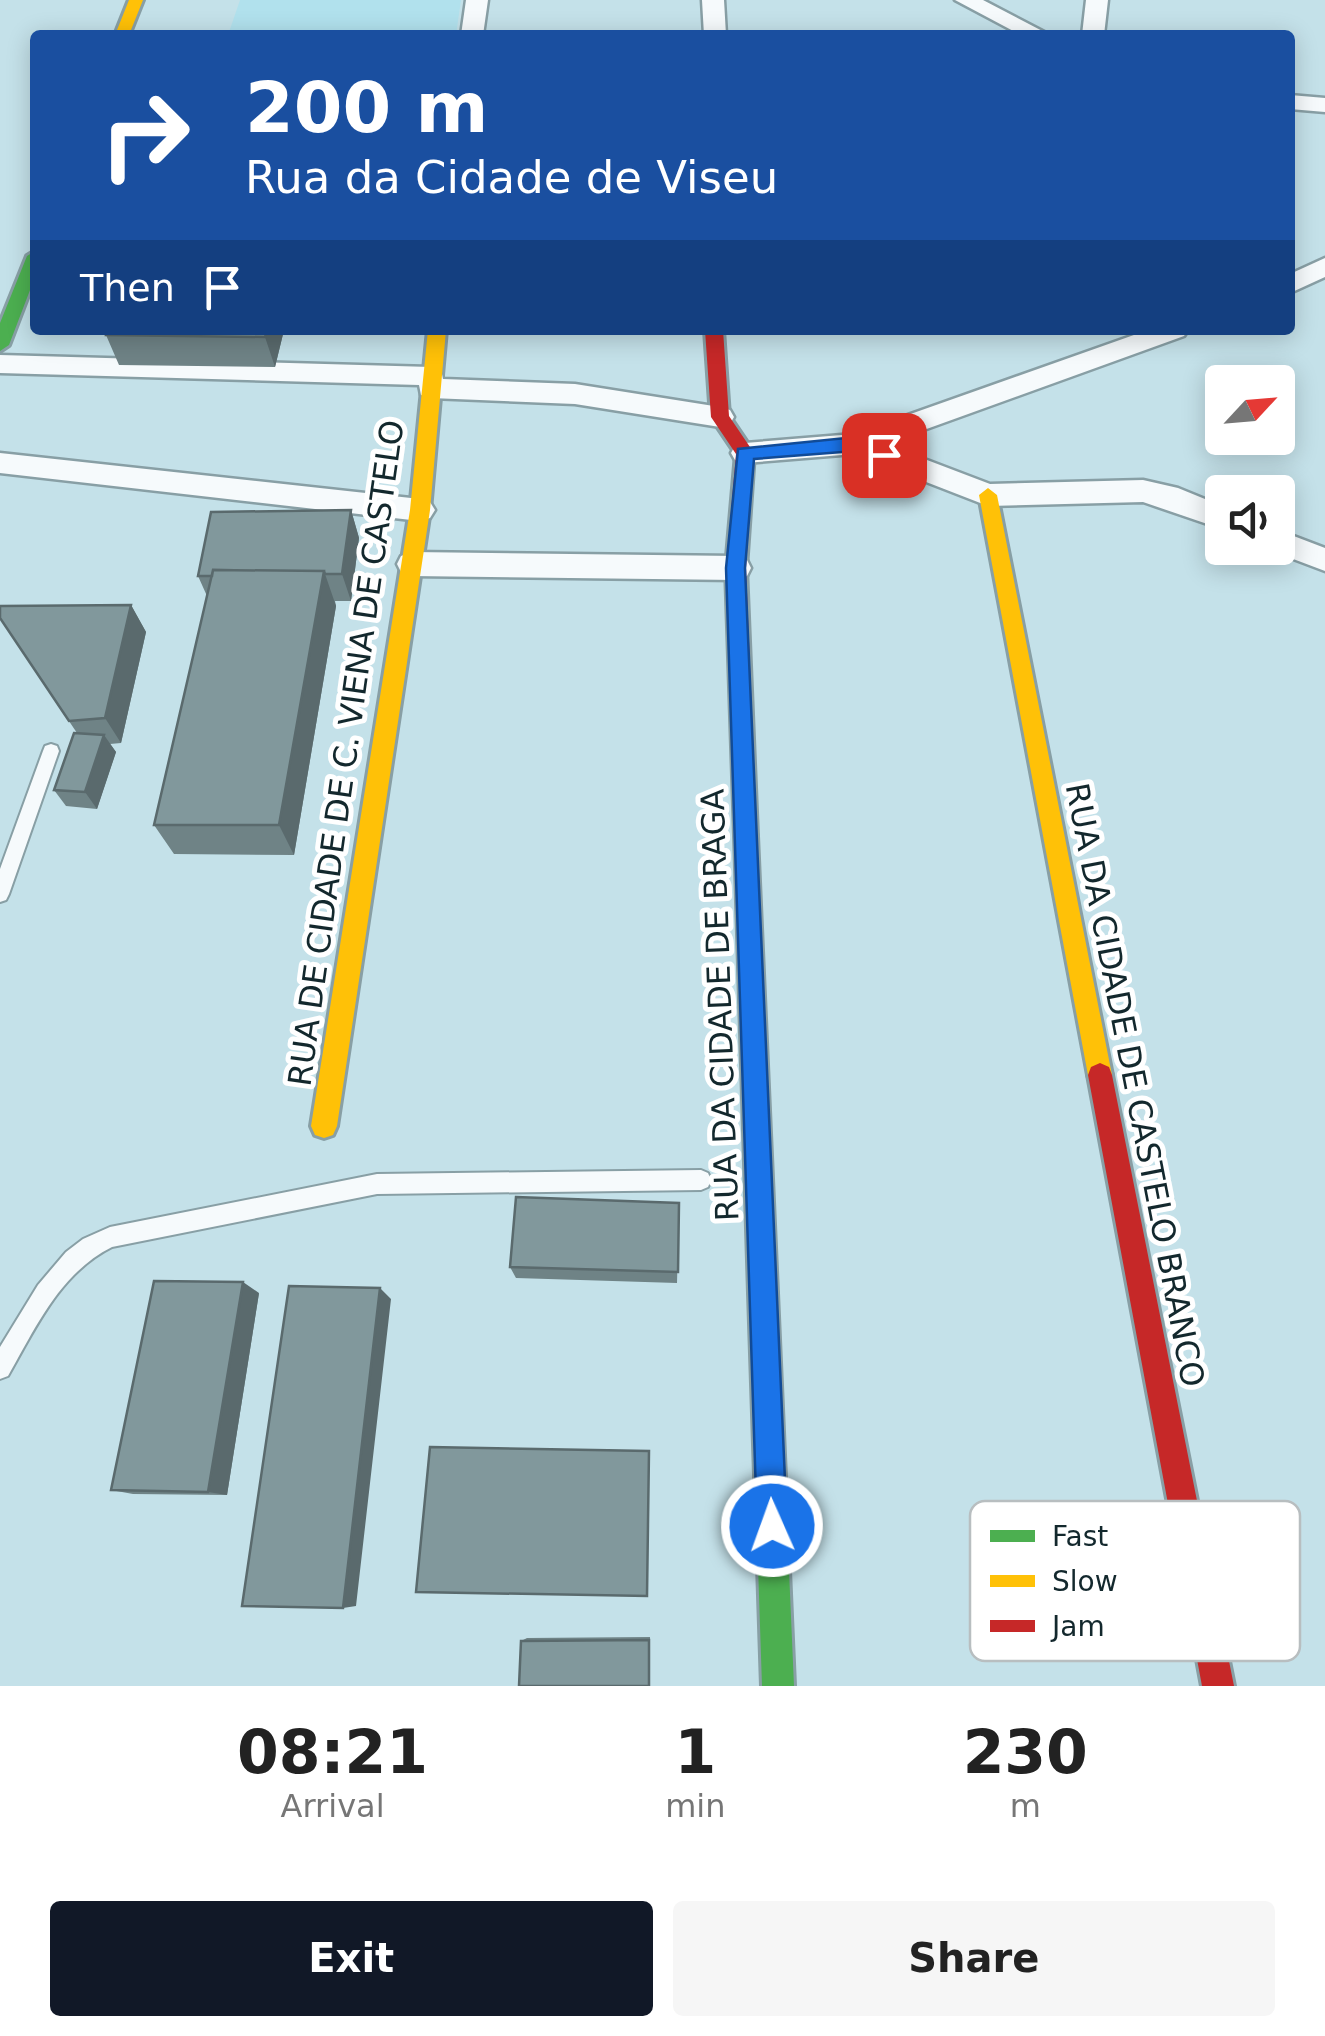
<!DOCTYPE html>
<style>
:root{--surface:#fff;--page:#f6f6f6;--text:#222;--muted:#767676;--accent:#111827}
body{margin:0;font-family:"DejaVu Sans",sans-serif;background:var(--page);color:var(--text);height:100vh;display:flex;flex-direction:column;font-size:38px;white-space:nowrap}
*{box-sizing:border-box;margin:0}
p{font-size:32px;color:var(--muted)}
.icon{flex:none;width:55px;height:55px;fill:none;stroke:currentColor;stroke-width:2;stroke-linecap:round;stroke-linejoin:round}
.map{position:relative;height:1686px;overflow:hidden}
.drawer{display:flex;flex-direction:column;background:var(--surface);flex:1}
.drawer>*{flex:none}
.banner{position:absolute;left:30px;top:30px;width:1265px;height:305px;border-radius:10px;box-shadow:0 5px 25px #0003;background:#1a4fa0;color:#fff;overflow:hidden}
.needle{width:65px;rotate:64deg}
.controls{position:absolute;left:1205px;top:365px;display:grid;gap:20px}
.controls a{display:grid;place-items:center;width:90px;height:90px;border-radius:10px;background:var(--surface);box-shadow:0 5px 25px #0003;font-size:50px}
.pin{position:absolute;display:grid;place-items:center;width:85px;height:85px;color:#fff;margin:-42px;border-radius:20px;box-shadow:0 5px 15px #0006}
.me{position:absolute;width:110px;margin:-55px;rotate:358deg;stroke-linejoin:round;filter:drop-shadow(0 0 8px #0008)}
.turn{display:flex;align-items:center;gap:35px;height:210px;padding:0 50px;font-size:45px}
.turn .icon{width:130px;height:130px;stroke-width:2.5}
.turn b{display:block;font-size:70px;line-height:85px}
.then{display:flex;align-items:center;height:95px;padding:0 50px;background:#0003;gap:20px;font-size:38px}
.eta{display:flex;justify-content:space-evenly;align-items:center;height:170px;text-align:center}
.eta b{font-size:60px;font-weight:800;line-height:70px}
.button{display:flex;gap:20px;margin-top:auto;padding:20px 50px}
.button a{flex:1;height:115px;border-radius:10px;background:var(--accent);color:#fff;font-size:40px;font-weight:800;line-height:115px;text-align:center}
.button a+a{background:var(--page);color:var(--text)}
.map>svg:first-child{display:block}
.built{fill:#b1e1ed}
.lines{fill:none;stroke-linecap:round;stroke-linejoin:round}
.lane-casing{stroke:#889fa5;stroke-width:4}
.street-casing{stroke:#889fa5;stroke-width:5}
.fast-casing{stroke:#889fa5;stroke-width:6}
.slow-casing{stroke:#889fa5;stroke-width:6}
.jam-casing{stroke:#889fa5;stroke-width:6}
.lane{fill:#f6fafc;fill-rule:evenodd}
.street{fill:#f6fafc;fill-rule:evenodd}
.fast{fill:#4caf50;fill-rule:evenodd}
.slow{fill:#ffc107;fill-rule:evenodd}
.jam{fill:#c62828;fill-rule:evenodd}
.wall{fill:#6f8386}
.shaded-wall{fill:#5a6a6d}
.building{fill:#81989c;stroke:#5a6a6d;stroke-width:2.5}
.route{fill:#1a73e8;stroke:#114b97;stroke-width:2.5}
.labels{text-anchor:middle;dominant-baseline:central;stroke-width:10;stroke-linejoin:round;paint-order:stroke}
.street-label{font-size:32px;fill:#13282d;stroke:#fff}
.key{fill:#fff;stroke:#b8bec0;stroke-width:2.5}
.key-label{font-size:28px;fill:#13282d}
</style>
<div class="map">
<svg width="1325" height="1686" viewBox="0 0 1325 1686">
<rect width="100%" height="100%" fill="#c4e1e9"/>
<path class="built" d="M 240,0 L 461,0 L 456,35 L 228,35 Z"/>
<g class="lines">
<g class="lane-casing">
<path id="lane" d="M 51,744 L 57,746 L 59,751 L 9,894 L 6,900 L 0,902 L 0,869 L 43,751 L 45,746 Z
M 701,1170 L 708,1173 L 711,1180 L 708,1187 L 701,1190 L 377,1194 L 112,1247 C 60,1273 36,1327 8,1376 L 0,1379 L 0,1347 L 38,1285 L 66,1252 L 83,1239 L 110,1227 L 377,1174 Z"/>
</g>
<g class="street-casing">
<path id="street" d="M 466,0 L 488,0 L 483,35 L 461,35 Z
M 702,0 L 724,0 L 726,35 L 704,35 Z
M 955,0 L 983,0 L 1050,35 L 1021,35 Z
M 1086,0 L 1108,0 L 1104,35 L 1082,35 Z
M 1290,95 L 1325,98 L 1325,112 L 1290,109 Z
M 1325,258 L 1325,277 L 1290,293 L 1290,274 Z
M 1148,330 L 1188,330 L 1184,336 L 885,444 L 990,484 L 1143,480 L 1178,488 L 1222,506 L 1222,529 L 1143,502 L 988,506 L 854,454 L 745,463 L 735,460 L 731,453 L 735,446 L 745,443 L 854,434 Z
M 0,355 L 431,367 L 441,369 L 443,379 L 575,384 L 720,407 L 730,410 L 734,417 L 730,424 L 720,427 L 575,404 L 431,398 L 421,395 L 419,385 L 0,373 Z
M 0,453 L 420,499 L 430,502 L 435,510 L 430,518 L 420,521 L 0,473 Z
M 1278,530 L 1325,548 L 1325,571 L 1267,549 L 1278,548 Z
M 412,552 L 736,556 L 747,560 L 751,568 L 747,576 L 736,580 L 412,576 L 401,572 L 397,564 L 401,556 Z"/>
</g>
<g class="fast-casing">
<path id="fast" d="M 35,251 L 35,277 L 9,345 L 0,351 L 0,323 L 27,256 Z
M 763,1279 L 773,1283 L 777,1293 L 794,1686 L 762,1686 L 749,1293 L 753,1283 Z"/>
</g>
<g class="slow-casing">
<path id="slow" d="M 129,0 L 143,0 L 129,35 L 115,35 Z
M 428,330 L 446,330 L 430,510 L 337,1126 L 333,1135 L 324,1138 L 315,1135 L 311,1126 L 410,510 Z
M 988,488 L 997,495 L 1112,1075 L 1109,1083 L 1100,1087 L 1091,1083 L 1088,1075 L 979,495 Z
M 746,826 L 754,829 L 757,836 L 777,1293 L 773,1303 L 763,1307 L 753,1303 L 749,1293 L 735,836 L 738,829 Z"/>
</g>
<g class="jam-casing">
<path id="jam" d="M 705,330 L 723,330 L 729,416 L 754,453 L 746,568 L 757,836 L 754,843 L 746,846 L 738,843 L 735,836 L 726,568 L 736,454 L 711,417 Z
M 1100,1063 L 1109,1067 L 1112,1075 L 1234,1686 L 1202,1686 L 1088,1075 L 1091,1067 Z"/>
</g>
<use href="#lane" class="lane"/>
<use href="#street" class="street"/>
<use href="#fast" class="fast"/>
<use href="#slow" class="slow"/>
<use href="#jam" class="jam"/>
</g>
<path class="wall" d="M 107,330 L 284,330 L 275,367 L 119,365 L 106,335 Z
M 351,510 L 359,538 L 351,601 L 335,601 L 336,606 L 294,855 L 174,854 L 154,825 L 207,596 L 198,576 Z
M 131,605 L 146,632 L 121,743 L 110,744 L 116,752 L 97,809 L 66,806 L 54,790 L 77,733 L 0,618 Z
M 679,1203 L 677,1283 L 516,1278 L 510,1267 Z
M 259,1293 L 227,1495 L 133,1494 L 111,1490 Z
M 650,1637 L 650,1686 L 521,1641 L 527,1638 Z"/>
<path class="shaded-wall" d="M 267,330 L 284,330 L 275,367 L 265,337 Z
M 351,510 L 359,538 L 351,601 L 342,574 Z
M 324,571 L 336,606 L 294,855 L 279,825 Z
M 131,605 L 146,632 L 121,743 L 105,718 Z
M 104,735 L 116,752 L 97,809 L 85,792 Z
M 243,1282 L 259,1293 L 227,1495 L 208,1492 Z
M 380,1288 L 391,1299 L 356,1606 L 343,1608 Z"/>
<path class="building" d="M 107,330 L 267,330 L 265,337 L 106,335 Z
M 351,510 L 342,574 L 325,574 L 324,571 L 213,570 L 212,576 L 198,576 L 211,512 Z
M 213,570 L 324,571 L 279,825 L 154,825 Z
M 131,605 L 105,718 L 69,721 L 0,618 L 0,606 Z
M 74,733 L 104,735 L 85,792 L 54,790 Z
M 516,1197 L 679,1203 L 678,1272 L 510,1267 Z
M 154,1281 L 243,1282 L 208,1492 L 111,1490 Z
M 289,1286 L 380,1288 L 343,1608 L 242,1606 Z
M 430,1447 L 649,1451 L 647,1596 L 416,1592 Z
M 649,1640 L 649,1686 L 519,1686 L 521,1641 Z"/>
<path class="route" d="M 856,437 L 891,450 L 893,455 L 884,462 L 855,451 L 754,459 L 745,568 L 787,1526 L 783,1537 L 772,1541 L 762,1537 L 757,1526 L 726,568 L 738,449 Z"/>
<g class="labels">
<g class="street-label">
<text transform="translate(346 753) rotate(-82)">RUA DE CIDADE DE C. VIENA DE CASTELO</text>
<text transform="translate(720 1005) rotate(-92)">RUA DA CIDADE DE BRAGA</text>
<text transform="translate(1135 1085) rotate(79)">RUA DA CIDADE DE CASTELO BRANCO</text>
</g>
</g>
<rect x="970" y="1501" width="330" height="160" rx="15" class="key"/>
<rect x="990" y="1530" width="45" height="12" fill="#4caf50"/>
<rect x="990" y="1575" width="45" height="12" fill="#ffc107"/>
<rect x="990" y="1620" width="45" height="12" fill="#c62828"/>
<g class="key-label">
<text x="1052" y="1546">Fast</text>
<text x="1052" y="1591">Slow</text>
<text x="1052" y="1636">Jam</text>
</g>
</svg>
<div class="controls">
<a><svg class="needle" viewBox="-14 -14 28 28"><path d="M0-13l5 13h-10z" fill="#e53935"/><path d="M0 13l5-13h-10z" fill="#767676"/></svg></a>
<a><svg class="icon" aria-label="sound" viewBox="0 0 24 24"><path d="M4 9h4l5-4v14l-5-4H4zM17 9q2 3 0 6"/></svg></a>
</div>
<div class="pin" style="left:884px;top:455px;background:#d93025"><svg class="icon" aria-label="arrive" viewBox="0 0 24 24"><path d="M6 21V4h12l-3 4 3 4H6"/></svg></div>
<svg class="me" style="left:772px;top:1526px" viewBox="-20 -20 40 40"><circle r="17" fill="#1a73e8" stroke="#fff" stroke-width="3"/><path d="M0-11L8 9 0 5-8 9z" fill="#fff"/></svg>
<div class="banner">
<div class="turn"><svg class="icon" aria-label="right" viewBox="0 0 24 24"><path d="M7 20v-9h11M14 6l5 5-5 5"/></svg><div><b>200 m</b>Rua da Cidade de Viseu</div></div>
<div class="then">Then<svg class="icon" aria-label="arrive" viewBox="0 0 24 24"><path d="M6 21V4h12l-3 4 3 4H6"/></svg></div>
</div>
</div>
<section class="drawer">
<div class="eta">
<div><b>08:21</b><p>Arrival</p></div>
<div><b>1</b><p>min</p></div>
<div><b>230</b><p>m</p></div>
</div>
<div class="button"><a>Exit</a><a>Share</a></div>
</section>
